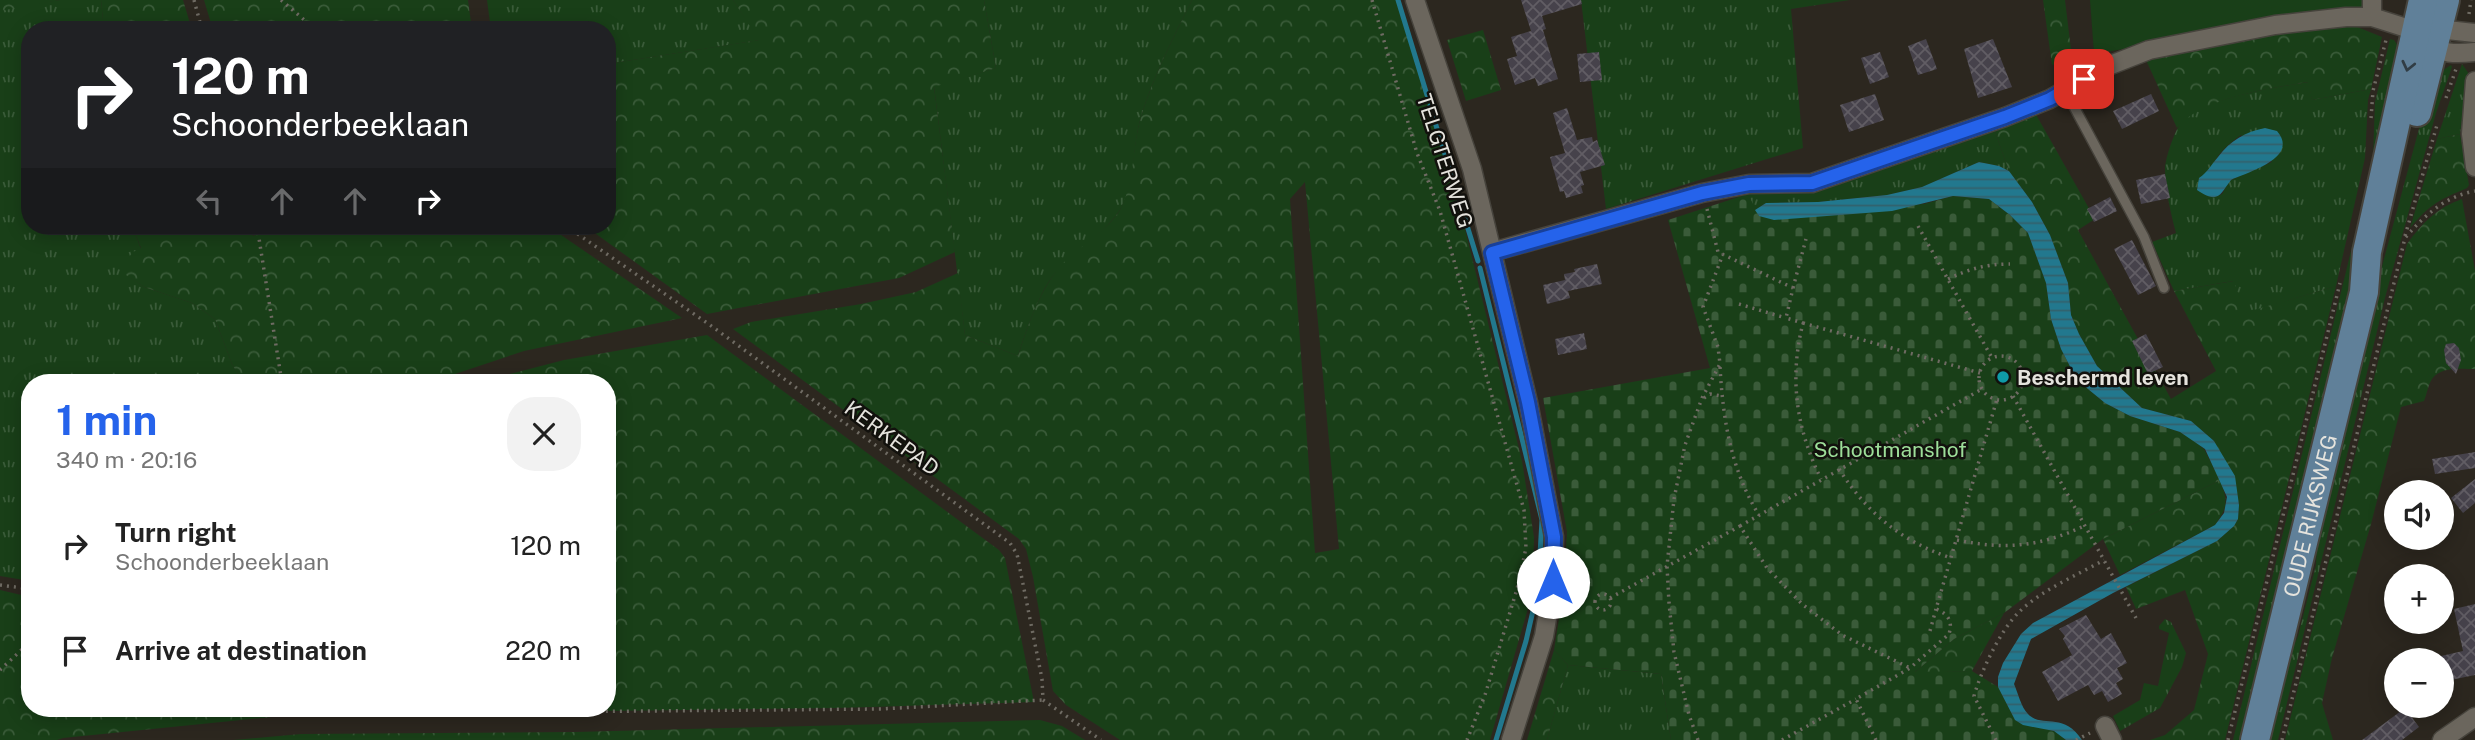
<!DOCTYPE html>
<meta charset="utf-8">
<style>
:root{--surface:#fff;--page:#f2f2f2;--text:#222;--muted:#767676;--accent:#2563eb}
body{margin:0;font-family:"Public Sans",sans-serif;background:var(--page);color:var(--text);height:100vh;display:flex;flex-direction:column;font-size:26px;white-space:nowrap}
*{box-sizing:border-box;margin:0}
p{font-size:23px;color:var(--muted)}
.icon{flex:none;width:38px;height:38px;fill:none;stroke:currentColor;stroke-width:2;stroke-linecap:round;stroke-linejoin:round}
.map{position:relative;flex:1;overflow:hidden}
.details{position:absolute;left:21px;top:374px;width:595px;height:343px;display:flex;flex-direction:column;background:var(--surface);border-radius:28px;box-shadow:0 4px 18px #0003}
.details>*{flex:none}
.hud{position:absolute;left:21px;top:21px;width:595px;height:214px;border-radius:28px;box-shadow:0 4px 18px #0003;background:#202124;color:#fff;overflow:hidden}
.fabs{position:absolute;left:2384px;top:480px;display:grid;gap:14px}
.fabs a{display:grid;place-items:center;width:70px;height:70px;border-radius:50%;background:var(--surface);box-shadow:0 4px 18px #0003;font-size:35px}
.pin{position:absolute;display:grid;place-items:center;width:60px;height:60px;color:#fff;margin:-30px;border-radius:14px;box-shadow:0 4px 10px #0006}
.me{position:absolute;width:77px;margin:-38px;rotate:0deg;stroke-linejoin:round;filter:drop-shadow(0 0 5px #0008)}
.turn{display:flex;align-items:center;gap:24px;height:147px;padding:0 35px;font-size:32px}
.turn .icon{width:91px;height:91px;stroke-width:2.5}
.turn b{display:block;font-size:49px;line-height:60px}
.lanes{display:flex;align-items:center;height:66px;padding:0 35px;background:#0003;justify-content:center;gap:35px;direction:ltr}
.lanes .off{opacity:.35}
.round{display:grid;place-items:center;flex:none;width:74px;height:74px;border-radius:28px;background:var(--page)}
.head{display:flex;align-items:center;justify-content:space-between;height:119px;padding:0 35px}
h1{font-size:42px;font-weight:700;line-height:52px;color:var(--accent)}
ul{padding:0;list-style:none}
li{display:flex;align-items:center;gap:21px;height:105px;padding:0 35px}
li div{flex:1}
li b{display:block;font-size:26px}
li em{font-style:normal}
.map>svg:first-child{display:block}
.grass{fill:url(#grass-tufts);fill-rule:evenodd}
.forest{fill:url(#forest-crowns);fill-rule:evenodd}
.cemetery{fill:url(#cemetery-stones)}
.park{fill:#193f18}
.water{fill:url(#water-rules)}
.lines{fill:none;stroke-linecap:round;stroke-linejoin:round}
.stream{stroke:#22788e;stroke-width:5}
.building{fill:url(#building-cross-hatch)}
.service-casing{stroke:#46433c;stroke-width:12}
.minor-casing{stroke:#46433c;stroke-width:21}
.primary-casing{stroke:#46433c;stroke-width:32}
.path{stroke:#6f6b63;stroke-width:3.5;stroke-dasharray:2 5;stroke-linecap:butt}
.service{stroke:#6b665d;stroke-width:9}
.minor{stroke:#6b665d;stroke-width:18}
.primary{stroke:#608099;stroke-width:28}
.oneway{stroke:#313d45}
.route-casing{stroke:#184099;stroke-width:18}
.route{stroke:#2563eb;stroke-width:12}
.culture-dot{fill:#0f9aa8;stroke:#12110d;stroke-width:2.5}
.labels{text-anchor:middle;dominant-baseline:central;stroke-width:5;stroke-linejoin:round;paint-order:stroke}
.street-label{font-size:21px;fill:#e5e3dd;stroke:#12110d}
.poi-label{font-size:21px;font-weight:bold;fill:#e5e3dd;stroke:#12110d;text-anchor:start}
.park-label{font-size:21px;fill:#9dde99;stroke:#12110d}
</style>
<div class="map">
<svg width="2475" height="740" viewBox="0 0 2475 740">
<defs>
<pattern id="grass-tufts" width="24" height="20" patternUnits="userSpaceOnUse" patternTransform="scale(1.75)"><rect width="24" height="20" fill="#193f18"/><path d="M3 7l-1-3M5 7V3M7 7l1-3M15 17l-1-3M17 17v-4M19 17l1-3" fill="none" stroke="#3a5b39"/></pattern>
<pattern id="forest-crowns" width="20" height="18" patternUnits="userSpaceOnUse" patternTransform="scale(1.75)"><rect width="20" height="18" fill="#193f18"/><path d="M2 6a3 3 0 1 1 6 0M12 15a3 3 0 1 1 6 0" fill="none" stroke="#3a5b39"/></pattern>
<pattern id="cemetery-stones" width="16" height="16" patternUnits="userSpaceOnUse" patternTransform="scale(1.75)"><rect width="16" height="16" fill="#193f18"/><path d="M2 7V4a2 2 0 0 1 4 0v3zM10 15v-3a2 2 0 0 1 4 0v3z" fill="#3a5b39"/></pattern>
<pattern id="water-rules" width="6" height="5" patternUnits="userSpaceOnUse" patternTransform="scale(1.75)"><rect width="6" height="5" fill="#22788e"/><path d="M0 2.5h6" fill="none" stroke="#32616c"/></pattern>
<pattern id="building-cross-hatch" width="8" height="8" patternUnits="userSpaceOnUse" patternTransform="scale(1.75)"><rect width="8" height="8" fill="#46424b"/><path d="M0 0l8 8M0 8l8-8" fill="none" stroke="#615d64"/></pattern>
</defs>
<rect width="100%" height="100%" fill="#2c271f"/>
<path class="grass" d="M 60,0 L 101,0 L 104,30 L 30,30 L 30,226 L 132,226 L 141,249 L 127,275 L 144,287 L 192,303 L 215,319 L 232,364 L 243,383 L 30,383 L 30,581 L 0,576 L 0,9 Z
M 487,0 L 733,0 L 760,40 L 607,64 L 607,30 L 491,30 Z
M 984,0 L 1192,0 C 1173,38 1153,77 1141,117 C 1132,146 1136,180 1122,206 C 1111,228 1076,252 1058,270 C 1041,286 1025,334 1018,356 L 965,335 L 934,86 L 996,68 Z
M 1581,0 L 1850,0 L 1791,9 L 1803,148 L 1606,209 Z
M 2390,39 L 2394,40 L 2403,53 L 2341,341 L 2245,740 L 2233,740 L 2369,176 L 2373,157 L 2375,102 Z
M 2462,64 L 2469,74 L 2460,134 L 2437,139 Z
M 2451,65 L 2452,67 L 2436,113 L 2386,294 L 2278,740 L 2266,740 L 2282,674 L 2298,636 L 2316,565 L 2318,524 L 2381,270 L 2430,88 L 2439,73 Z
M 2309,82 L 2312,100 L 2371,89 L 2368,100 L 2365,158 L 2336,286 L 2243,314 L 2233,281 L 2174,291 L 2152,242 L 2176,233 C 2171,215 2165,188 2165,169 C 2165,158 2176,126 2184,119 C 2208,98 2276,87 2309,82 ZM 2241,135 L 2272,162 L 2231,180 C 2218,194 2230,197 2205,195 C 2209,165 2216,153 2241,135 Z
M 1994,129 L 2009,171 L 1999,166 L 1979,162 L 1922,187 L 1887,195 L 1818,202 L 1766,203 L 1755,210 L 1748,194 L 1806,189 Z
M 2165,619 L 2171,622 L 2186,653 L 2182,667 L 2160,708 L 2120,731 L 2113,716 L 2140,700 L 2144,683 L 2158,686 L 2169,633 L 2159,629 L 2159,626 Z
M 1568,665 L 1661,674 L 1671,740 L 1547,740 Z"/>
<path class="forest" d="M 0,0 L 60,0 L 5,10 L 0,9 Z
M 101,0 L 183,0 L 192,30 L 104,30 Z
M 204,0 L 468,0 L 472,30 L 213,30 Z
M 733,0 L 984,0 L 996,68 L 934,87 L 955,252 L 899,278 L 707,314 L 585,226 L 607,226 L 607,64 L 759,40 Z
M 1192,0 L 1397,0 L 1447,156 L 1522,461 L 1534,537 L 1533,591 L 1490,740 L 1120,740 L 1066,705 L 1053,691 L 1033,577 L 1026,549 L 1019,539 L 733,329 L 751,322 L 861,304 L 916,292 L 958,273 L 965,335 L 1018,356 C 1027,328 1037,298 1054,274 C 1070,250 1109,233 1122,206 C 1135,179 1132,146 1141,117 C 1153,77 1173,38 1192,0 ZM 1305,182 L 1339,549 L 1315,553 L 1290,199 Z
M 2043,0 L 2065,0 L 2072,58 L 2052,65 Z
M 2350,24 L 2382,37 L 2371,89 L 2312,100 L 2308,82 C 2272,88 2200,98 2177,128 L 2146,60 L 2287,30 Z
M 1483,30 L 1501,90 L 1466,101 L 1447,40 Z
M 2034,111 L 2095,219 L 2078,230 L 2171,399 L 2216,371 L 2174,291 L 2234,281 L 2244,313 L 2336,286 L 2225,740 L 2150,740 L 2165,735 L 2194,710 L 2208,654 L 2185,590 L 2136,609 L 2126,587 L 2217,541 L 2234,526 L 2238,519 L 2239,505 L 2234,476 L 2214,441 L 2191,421 L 2142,408 L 2097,366 L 2079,334 L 2071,315 L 2068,283 L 2050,235 L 2032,202 L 2009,171 L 1994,129 Z
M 2460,134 L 2469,185 L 2467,188 C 2439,200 2430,204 2410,228 L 2437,139 Z
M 2462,199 L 2475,271 L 2475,369 C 2461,369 2441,366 2432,379 C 2428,385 2427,394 2424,401 L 2401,407 L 2371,524 L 2332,658 L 2322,703 L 2333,740 L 2285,740 L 2407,244 C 2421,224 2438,207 2462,199 Z
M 132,226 L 249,226 L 253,236 L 267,229 L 267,226 L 548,226 L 682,318 L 524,351 L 428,383 L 243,383 L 232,364 L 215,319 L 192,303 L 144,287 L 126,275 L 125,262 L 133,252 L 141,248 Z
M 707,335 L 999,550 L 1005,558 L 1034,702 L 837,708 L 306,715 L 300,713 L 299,709 L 607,709 L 607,383 L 475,383 L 564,360 Z
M 2220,480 C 2228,501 2228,507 2215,525 L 2120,575 L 2103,539 Z
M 0,590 L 30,597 L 30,709 L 277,709 L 282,716 L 63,738 L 57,740 L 0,740 Z
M 2004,613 L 1972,671 L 1914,673 L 1954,639 Z
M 1554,650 L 1568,665 L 1547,740 L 1527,740 Z
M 1040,720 L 1062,726 L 1085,740 L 233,740 L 301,734 L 575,732 Z"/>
<path class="cemetery" d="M 1748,194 L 1759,216 L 1924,204 L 1953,196 L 1989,199 L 2010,215 L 2028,233 L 2046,283 L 2051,319 L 2061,349 L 2077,380 L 2105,403 L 2130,416 L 2180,432 L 2193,440 L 2204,449 L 2220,480 L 2103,539 L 2004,613 L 1954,639 L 1915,672 L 1972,671 L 1998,687 L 2015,720 L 2054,731 L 2066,740 L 1671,740 L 1661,674 L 1568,665 L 1554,650 L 1563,594 L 1567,532 L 1543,398 L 1710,368 L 1668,220 Z"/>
<path class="park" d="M 2090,0 L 2374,0 L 2373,7 L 2094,54 Z"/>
<path class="water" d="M 2265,128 L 2277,131 C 2300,158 2248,172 2231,180 C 2220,194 2219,205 2197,190 L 2199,178 C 2208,172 2211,165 2218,157 C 2231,140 2245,132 2265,128 Z
M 1979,162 L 1999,166 L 2009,171 L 2032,202 L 2050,235 L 2068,283 L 2071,315 L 2079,334 L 2097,366 L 2142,408 L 2191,421 L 2214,441 L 2235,476 L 2239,505 L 2238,519 L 2234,526 L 2217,541 L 2113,593 L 2031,639 L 2014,684 C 2018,693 2021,707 2028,714 C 2042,729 2063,711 2082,740 L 2066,740 L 2054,731 L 2023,725 L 2015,720 L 1998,687 L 1998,677 L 2003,663 L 2021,634 L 2033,623 L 2215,525 L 2224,513 L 2227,497 L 2205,449 L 2180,432 L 2130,416 L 2105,403 L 2077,380 L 2061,349 L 2051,319 L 2046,283 L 2028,233 L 2010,215 L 1989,199 L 1953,196 L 1892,211 L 1774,220 L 1759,216 L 1755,210 L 1766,203 L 1818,202 L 1887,195 L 1922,187 Z"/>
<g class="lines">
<path class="stream" d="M 1398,0 L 1427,95
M 1430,106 L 1478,261
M 1480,268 L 1542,520 L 1538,589 L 1526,641 L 1496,740"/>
</g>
<path class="building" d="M 1521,0 L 1581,0 L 1582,4 L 1542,16 L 1546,29 L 1543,30 L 1558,79 L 1538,86 L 1535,78 L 1515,85 L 1507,59 L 1517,56 L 1511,37 L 1531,31 Z
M 1926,39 L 1937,69 L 1918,75 L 1908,46 Z
M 1993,39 L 2012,87 L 1978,98 L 1964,49 Z
M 1599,52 L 1602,80 L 1580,82 L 1577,54 Z
M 1880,52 L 1889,77 L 1870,84 L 1861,58 Z
M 1875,94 L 1884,120 L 1849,132 L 1840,105 Z
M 2151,94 L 2159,111 L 2122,129 L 2113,111 Z
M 1567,108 L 1577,140 L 1592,137 L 1593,142 L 1597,140 L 1605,165 L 1580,172 L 1584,185 L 1581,186 L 1583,193 L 1566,198 L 1564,191 L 1560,192 L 1550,157 L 1565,153 L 1553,113 Z
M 2165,174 L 2170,198 L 2141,204 L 2136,180 Z
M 2110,197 L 2117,211 L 2094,222 L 2087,209 Z
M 2132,240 L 2156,286 L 2138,295 L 2114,249 Z
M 1597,264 L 1602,284 L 1568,291 L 1570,298 L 1547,304 L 1543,285 L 1565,280 L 1564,274 L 1575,272 L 1574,269 Z
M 1584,333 L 1587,349 L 1558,355 L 1555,339 Z
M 2146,334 L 2163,367 L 2148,374 L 2132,341 Z
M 2454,343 L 2459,348 L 2461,360 L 2456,374 L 2446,363 L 2444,350 L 2446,344 Z
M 2475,452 L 2475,468 L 2435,474 L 2432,459 Z
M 2475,479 L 2475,503 L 2463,513 L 2451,498 Z
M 2475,604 L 2475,675 L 2441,682 L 2441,656 L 2463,651 L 2454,609 Z
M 2086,615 L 2101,639 L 2111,633 L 2127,663 L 2117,668 L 2123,679 L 2116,683 L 2122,694 L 2108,702 L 2102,691 L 2094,695 L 2088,685 L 2058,701 L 2042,672 L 2072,655 L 2063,639 L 2065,636 L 2059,629 Z
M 2405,708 L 2419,727 L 2402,740 L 2362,740 Z"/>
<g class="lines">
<g class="service-casing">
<path id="service" d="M 2065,90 L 2144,237 L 2164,288"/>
</g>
<g class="minor-casing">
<path id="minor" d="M 1415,0 L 1472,169 L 1528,402 L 1554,537 L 1553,582 L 1544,636 L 1511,740
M 2372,0 L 2372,17 L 2416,31 L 2438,29 L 2475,33
M 2426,41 C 2438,55 2458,54 2475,52
M 2475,81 L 2471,134 L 2475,167
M 1492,252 L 1702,193 L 1749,184 L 1812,183 L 2005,117 L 2050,99 L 2103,68 L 2149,50 L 2275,25 L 2346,17 L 2372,17
M 2105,726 L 2112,740
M 2442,740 L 2475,717"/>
</g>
<g class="primary-casing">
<g id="primary">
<path d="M 2417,112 L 2445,0"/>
<path id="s1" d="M 2255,740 L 2364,292 L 2367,252 L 2423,0"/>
</g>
</g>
<path class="path" d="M 194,0 L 202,30
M 281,0 L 316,30
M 1372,0 L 1417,153 L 1440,211 L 1524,510 L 1526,548 L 1517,589 L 1485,695 L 1467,740
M 2469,14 L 2471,0
M 2446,98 L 2456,69
M 2371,118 L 2373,91 L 2386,40
M 1707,209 L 1718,252 L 1793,288 L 1786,318 L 1803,323 C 1789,378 1796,428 1821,479
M 257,226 L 282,383
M 566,226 L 710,325 L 1010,543 L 1017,554 L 1042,679 L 1043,700
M 1918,226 L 1992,358
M 2405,236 L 2437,125
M 1948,279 C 1969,269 1986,264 2010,264
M 1793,288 L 1806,239
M 1739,304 L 1786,318
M 1803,323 L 1980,373
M1979 378a22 22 0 1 1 44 0a22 22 0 1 1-44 0Z
M 1720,367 C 1723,420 1731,470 1759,515
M 2013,396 L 2136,618
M 1704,398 L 1710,394 L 1722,396
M 1839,469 C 1867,513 1901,541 1951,558
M 1740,526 L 1982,389
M 1957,540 C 2005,550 2039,547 2084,526
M 0,585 L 30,589
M1595 602a8 8 0 1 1 16 0a8 8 0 1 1-16 0Z
M 1610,598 L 1740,526 L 1767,568 L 1802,604 L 1842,635 L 1910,668
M 1930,631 L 1936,609
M 0,670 L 30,642
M 1043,700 L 1101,740
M 288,709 L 289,714 L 881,709 L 1043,700
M 1698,740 L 1689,715 L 1674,652 L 1669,603 L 1667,566 L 1674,499 L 1685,445 L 1702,398 L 1720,364 L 1718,347 L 1703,307 L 1723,254
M 1782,740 L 1856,699
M 1876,740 L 1856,699 L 1910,668 L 1949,634 C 1953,621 1948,614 1936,609 L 1997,399
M 1996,740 L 1974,696 C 1981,671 2001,629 2020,611 C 2042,590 2077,575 2104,560
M 2076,740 L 2090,733
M 2228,740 L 2340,283
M 2282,740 L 2405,238 C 2425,215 2444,197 2475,191"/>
<use href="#service" class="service"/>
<use href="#minor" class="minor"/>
<use href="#primary" class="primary"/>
</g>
<defs><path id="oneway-chevron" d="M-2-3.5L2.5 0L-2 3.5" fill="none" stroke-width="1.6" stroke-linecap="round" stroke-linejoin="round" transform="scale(1.75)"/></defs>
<use class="oneway" href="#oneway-chevron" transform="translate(2408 66) rotate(103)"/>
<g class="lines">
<g class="route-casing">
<path id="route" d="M 1553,582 L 1554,537 L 1528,402 L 1492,253 L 1702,193 L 1749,184 L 1812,183 L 2005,117 L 2050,99 L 2084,79"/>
</g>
<use href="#route" class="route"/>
</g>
<circle class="culture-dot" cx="2003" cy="377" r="7"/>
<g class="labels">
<g class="street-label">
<text transform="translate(1445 161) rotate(72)">TELGTERWEG</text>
<text transform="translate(892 438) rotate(36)">KERKEPAD</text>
<text stroke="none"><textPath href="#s1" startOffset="231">OUDE RIJKSWEG</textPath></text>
</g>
<g class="poi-label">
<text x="2017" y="377">Beschermd leven</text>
</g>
<g class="park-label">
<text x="1890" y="449">Schootmanshof</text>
</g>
</g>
</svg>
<div class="fabs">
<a><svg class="icon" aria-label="sound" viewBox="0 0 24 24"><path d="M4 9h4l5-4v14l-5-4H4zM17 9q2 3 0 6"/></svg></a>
<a>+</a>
<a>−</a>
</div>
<div class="pin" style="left:2084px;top:79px;background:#d93025"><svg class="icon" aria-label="arrive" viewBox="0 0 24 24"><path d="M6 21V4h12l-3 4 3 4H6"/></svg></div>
<svg class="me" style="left:1553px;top:582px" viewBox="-20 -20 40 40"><circle r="19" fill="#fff"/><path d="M0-13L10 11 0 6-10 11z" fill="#2563eb"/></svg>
<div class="hud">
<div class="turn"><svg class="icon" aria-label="right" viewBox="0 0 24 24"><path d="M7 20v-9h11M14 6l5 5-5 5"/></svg><div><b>120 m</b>Schoonderbeeklaan</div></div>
<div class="lanes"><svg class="icon off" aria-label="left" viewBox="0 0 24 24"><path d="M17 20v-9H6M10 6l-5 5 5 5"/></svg><svg class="icon off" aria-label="ahead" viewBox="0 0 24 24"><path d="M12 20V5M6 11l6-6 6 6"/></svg><svg class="icon off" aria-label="ahead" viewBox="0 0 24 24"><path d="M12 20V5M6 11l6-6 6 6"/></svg><svg class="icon" aria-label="right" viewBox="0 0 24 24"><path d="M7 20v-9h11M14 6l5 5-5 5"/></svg></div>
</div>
<section class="details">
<div class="head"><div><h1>1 min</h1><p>340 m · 20:16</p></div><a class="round"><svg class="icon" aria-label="close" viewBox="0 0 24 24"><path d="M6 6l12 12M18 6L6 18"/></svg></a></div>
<ul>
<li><svg class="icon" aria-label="right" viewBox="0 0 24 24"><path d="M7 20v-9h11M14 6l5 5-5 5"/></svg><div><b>Turn right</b><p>Schoonderbeeklaan</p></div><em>120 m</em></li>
<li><svg class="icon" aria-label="arrive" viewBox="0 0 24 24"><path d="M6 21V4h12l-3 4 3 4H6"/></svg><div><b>Arrive at destination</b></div><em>220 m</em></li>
</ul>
</section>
</div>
